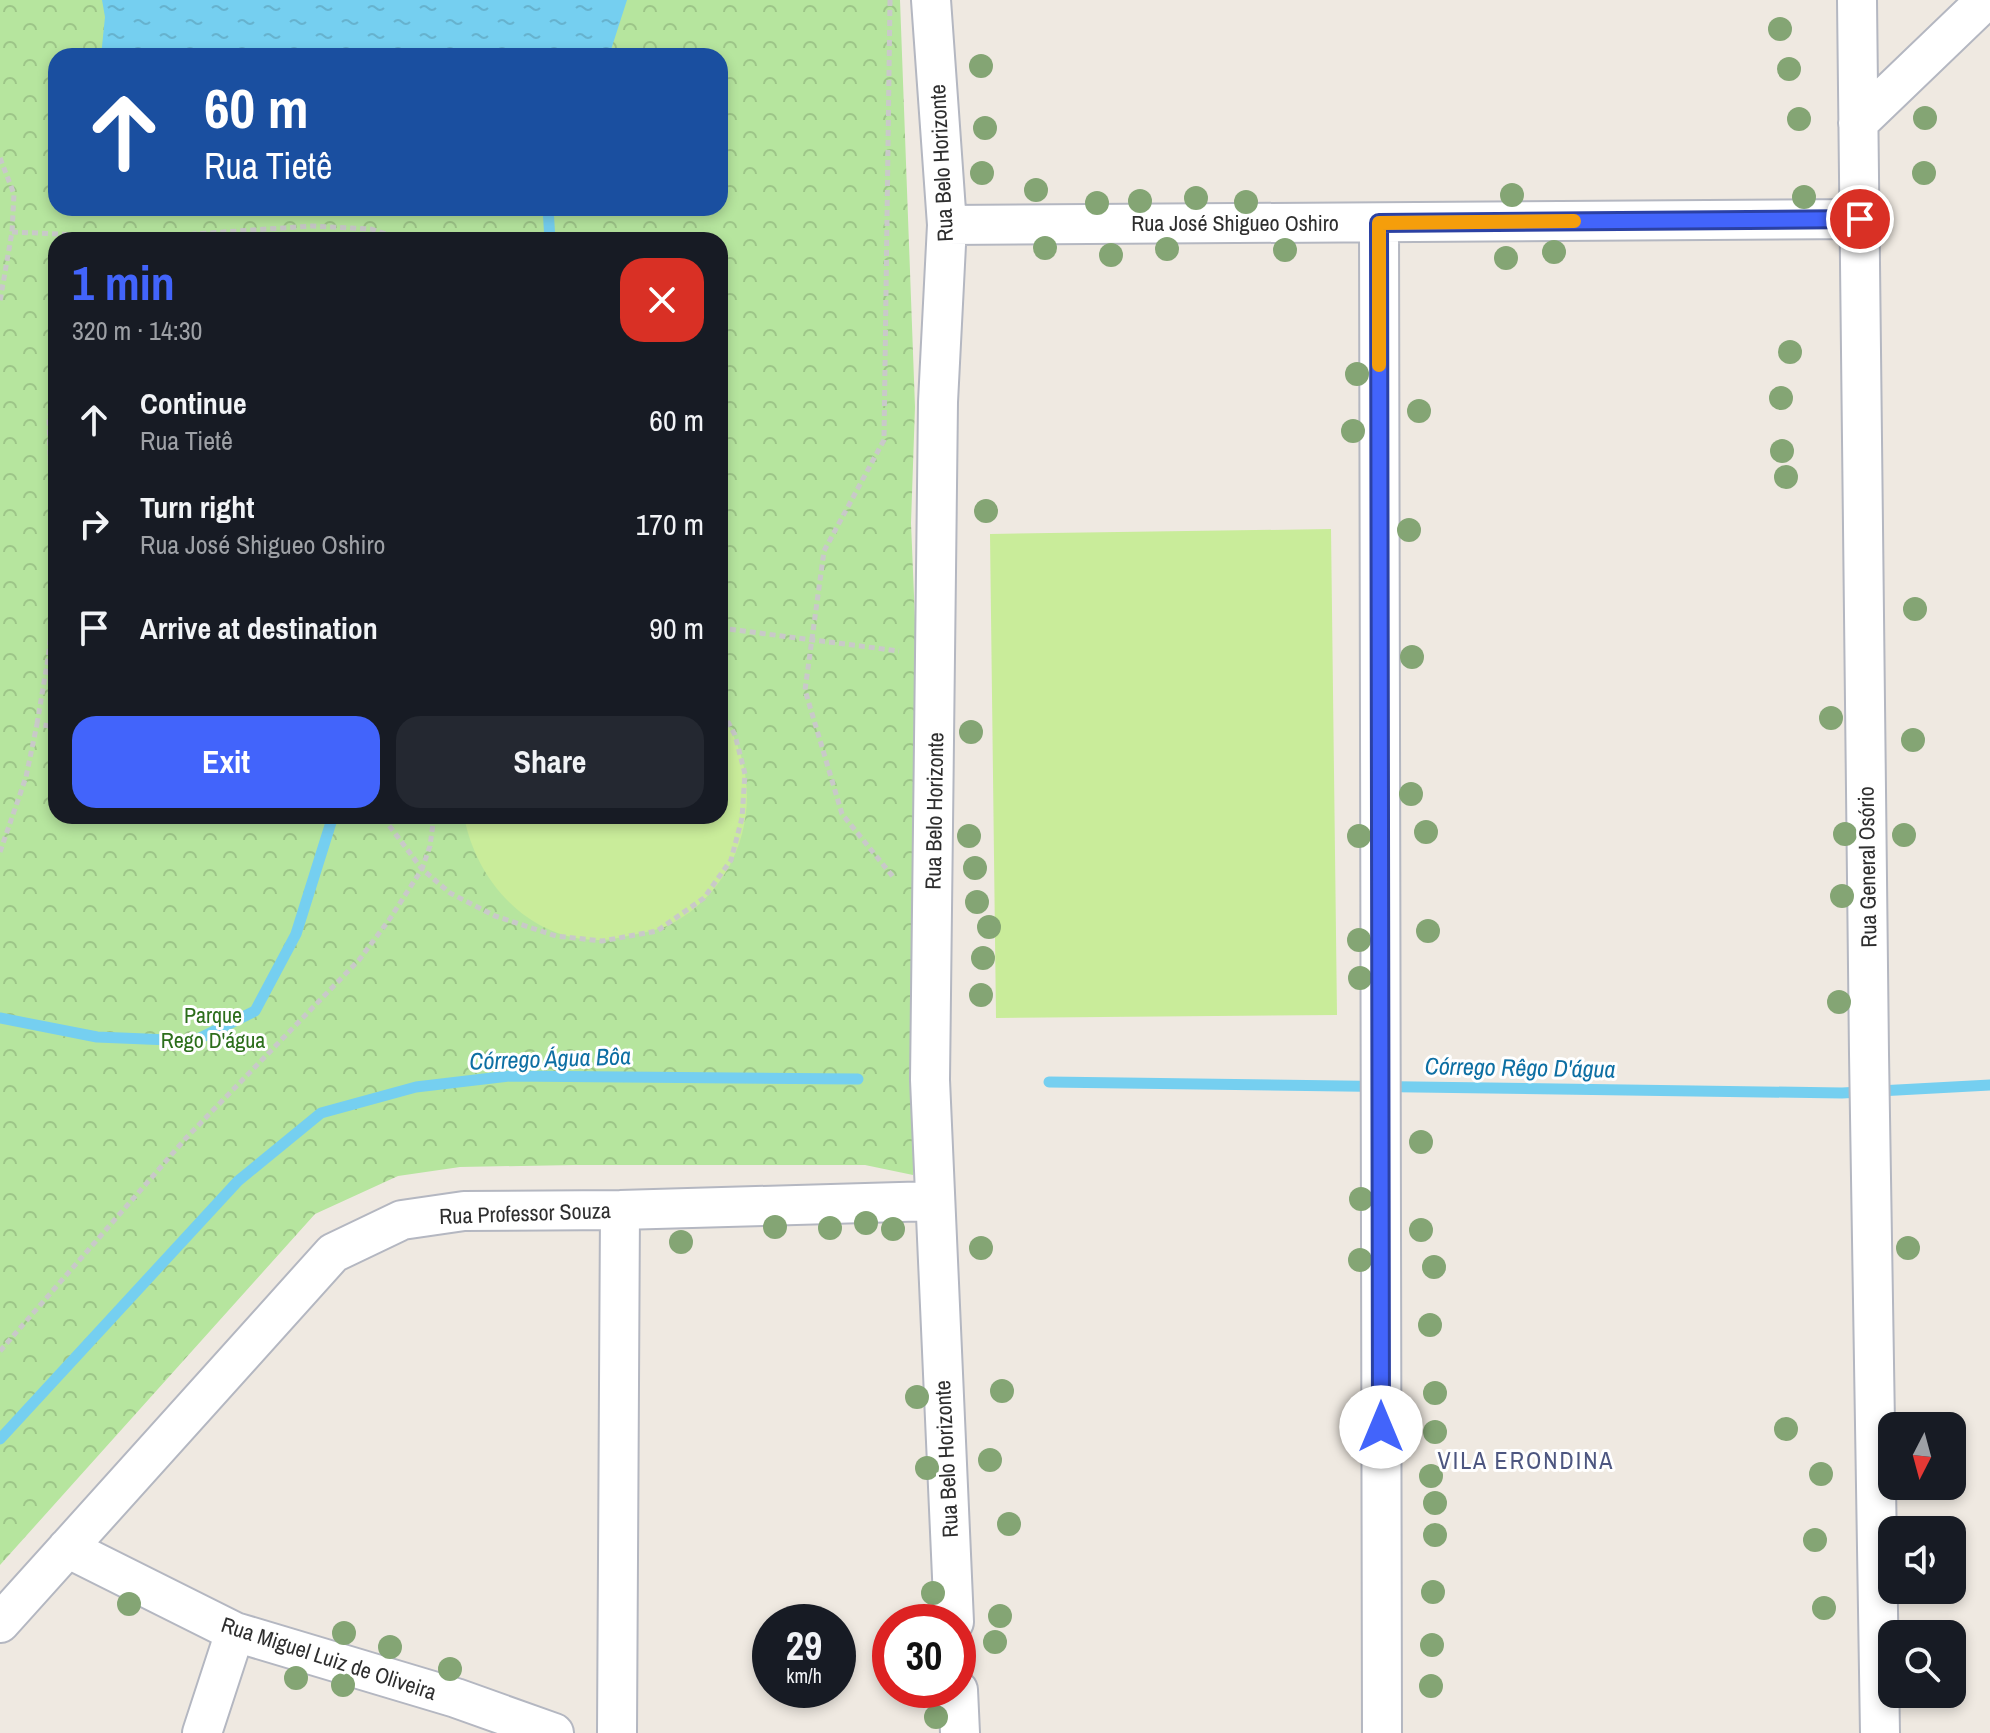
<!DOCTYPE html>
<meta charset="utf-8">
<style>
:root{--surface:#171b24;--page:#242831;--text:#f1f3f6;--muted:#9ea1a6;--accent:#4264fb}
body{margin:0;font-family:"Archivo Narrow",sans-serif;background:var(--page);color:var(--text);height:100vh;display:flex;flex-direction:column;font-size:30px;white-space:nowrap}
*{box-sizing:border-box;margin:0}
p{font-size:26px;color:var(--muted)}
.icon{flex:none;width:44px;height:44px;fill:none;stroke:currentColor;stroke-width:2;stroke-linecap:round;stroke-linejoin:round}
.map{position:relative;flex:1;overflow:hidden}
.side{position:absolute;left:48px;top:232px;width:680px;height:592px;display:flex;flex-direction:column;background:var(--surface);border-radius:24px;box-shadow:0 4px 12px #0003}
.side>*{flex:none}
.banner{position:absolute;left:48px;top:48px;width:680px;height:168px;border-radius:24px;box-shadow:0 4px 12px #0003;background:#1a4fa0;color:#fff;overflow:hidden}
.needle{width:52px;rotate:186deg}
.fabs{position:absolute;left:1878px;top:1412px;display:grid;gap:16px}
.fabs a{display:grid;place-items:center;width:88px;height:88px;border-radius:16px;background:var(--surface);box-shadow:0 4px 12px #0003;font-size:40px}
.speed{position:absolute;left:752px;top:1604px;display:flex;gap:16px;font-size:40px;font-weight:700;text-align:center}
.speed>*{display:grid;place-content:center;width:104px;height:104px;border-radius:50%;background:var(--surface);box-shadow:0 4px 12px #0003;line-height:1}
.speed small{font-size:20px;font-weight:400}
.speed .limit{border:12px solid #d22;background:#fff;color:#111}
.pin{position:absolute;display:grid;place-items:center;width:68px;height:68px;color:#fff;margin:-34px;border:4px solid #fff;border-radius:50%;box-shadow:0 2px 8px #0007}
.me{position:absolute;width:88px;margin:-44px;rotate:0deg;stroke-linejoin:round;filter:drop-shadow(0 0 6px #0008)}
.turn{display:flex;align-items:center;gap:28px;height:168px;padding:0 24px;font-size:36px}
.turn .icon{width:104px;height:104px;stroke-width:2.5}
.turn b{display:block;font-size:56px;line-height:68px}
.round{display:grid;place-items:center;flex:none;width:84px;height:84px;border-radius:24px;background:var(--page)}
.head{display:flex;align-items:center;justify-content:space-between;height:136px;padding:0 24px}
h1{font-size:48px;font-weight:700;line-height:60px;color:var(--accent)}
.cta{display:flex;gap:16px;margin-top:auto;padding:16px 24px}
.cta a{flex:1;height:92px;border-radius:24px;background:var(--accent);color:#fff;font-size:32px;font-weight:700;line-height:92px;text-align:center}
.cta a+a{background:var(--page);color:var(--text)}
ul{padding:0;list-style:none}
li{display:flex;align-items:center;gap:24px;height:104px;padding:0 24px}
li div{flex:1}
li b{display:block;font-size:30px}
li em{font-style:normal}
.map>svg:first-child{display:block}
.park{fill:url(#park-crowns);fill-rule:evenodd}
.pitch{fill:#c9ec9a}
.water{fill:url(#water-ripples)}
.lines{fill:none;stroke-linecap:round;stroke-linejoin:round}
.stream{stroke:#75cff0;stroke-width:11}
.minor-casing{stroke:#b4b7c1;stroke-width:42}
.path{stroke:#c9c9c9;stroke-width:5;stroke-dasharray:6 4;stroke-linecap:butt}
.minor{stroke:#fff;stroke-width:38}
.tree{fill:#84a574}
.route-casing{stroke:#2b41a3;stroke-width:20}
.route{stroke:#4264fb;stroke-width:14}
.slow{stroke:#f59e0b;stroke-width:14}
.labels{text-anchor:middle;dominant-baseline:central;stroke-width:6;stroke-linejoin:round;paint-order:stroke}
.street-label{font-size:22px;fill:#2e2e2e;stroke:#fff}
.park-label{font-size:22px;fill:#2c6e1b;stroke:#fff}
.water-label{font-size:24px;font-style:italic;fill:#0d6fa3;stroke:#fff}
.neighbourhood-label{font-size:24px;letter-spacing:2px;fill:#4d5680;stroke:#fff}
</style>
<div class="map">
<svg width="1990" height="1733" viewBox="0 0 1990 1733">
<defs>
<pattern id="park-crowns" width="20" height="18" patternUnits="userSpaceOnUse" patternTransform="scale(2)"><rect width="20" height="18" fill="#b6e59e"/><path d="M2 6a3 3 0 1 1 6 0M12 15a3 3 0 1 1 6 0" fill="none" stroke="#9dc588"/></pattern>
<pattern id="water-ripples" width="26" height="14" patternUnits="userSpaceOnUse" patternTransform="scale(2)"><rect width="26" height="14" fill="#75cff0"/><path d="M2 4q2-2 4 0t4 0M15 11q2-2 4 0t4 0" fill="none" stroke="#66b2ce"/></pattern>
</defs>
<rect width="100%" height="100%" fill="#efe9e1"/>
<path class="park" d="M 0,0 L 900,0 L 915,407 L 911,523 L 926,886 L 913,1175 L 865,1165 L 574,1165 L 460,1167 L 398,1176 L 315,1214 L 0,1565 ZM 56,56 L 720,56 L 720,208 L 56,208 ZM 56,240 L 720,240 L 720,816 L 56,816 Z"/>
<path class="pitch" d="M 1331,529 L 1337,1015 L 996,1018 L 990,534 Z
M 720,713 C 770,782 748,882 673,923 C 660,930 646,932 632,935 C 622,937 611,940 602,940 C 530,942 476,882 464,816 L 720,816 Z"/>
<path class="water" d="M 102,0 L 627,0 L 609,56 L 101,56 L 105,17 Z"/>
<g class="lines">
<path class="stream" d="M 548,208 L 550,240
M 0,1018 L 97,1037 L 194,1041 L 255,1011 L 296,934 L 333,816
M 1049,1082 L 1842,1093 L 1990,1085
M 0,1439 L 238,1181 L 321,1113 L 416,1087 L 509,1076 L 858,1079"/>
<g class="minor-casing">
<path id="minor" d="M 931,0 L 947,225 L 938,402 L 930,1080 L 954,1622
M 1857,0 L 1869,1054 L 1880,1733
M 1858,123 L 1986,0
M 1379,223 L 1382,1733
M 947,225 L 1860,219
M 67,1548 L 235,1632 L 456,1698 L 554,1733
M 0,1623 L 333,1253 L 402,1220 L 464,1211 L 620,1210 L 934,1201
M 958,1690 L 960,1733
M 202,1733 L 235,1632
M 617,1733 L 620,1210"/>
</g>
<path class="path" d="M 890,0 L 884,440 L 824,551 L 805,690 L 842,814 L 894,878
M 0,158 L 14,194 L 12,232 L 0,301
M 12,232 L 82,235 L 93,240
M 161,240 L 194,234 L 312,226 L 371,229 L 403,240
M 720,628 L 899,651
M 37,724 L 48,659 L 54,608 L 49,417 L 56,399
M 434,816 L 430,846 L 422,869 L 450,893 L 495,916 L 556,936 L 602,941 L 657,931 L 704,898 L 731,860 L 742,818 L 745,774 L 735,735 L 720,707
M 0,852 L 26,777 L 37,724 L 56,727
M 0,1351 L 187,1137 L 359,960 L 389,920 L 422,869 L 382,816"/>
<use href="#minor" class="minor"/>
</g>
<g class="tree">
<circle cx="1780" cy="29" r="12"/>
<circle cx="981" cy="66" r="12"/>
<circle cx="1789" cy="69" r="12"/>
<circle cx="1925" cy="118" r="12"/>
<circle cx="1799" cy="119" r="12"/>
<circle cx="985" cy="128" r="12"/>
<circle cx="982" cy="173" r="12"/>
<circle cx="1924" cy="173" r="12"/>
<circle cx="1036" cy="190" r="12"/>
<circle cx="1512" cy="195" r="12"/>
<circle cx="1804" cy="197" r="12"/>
<circle cx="1196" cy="198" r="12"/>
<circle cx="1140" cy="201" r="12"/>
<circle cx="1246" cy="202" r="12"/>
<circle cx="1097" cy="203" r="12"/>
<circle cx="1045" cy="248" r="12"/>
<circle cx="1167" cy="249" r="12"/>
<circle cx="1285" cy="250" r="12"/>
<circle cx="1554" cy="252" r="12"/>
<circle cx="1111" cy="255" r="12"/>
<circle cx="1506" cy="258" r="12"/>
<circle cx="1790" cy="352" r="12"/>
<circle cx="1357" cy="374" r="12"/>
<circle cx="1781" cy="398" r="12"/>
<circle cx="1419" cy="411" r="12"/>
<circle cx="1353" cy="431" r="12"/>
<circle cx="1782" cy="451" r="12"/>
<circle cx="1786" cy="477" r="12"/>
<circle cx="986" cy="511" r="12"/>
<circle cx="1409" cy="530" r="12"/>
<circle cx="1915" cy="609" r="12"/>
<circle cx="1412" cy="657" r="12"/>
<circle cx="1831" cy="718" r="12"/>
<circle cx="971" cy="732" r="12"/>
<circle cx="1913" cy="740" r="12"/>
<circle cx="1411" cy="794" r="12"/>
<circle cx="1426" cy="832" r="12"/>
<circle cx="1845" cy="834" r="12"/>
<circle cx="1904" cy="835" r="12"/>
<circle cx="969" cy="836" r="12"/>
<circle cx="1359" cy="836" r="12"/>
<circle cx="975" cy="868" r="12"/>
<circle cx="1842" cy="896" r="12"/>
<circle cx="977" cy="902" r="12"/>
<circle cx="989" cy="927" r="12"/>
<circle cx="1428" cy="931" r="12"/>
<circle cx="1359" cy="940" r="12"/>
<circle cx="983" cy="958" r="12"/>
<circle cx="1360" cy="978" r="12"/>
<circle cx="981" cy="995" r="12"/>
<circle cx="1839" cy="1002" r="12"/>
<circle cx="1421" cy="1142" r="12"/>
<circle cx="1361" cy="1199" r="12"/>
<circle cx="866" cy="1223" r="12"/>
<circle cx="775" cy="1227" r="12"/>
<circle cx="830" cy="1228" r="12"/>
<circle cx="893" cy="1229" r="12"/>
<circle cx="1421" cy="1230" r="12"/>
<circle cx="681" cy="1242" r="12"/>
<circle cx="981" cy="1248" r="12"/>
<circle cx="1908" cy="1248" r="12"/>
<circle cx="1360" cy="1260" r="12"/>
<circle cx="1434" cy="1267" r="12"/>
<circle cx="1430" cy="1325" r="12"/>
<circle cx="1002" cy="1391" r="12"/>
<circle cx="1435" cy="1393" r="12"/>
<circle cx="917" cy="1397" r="12"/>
<circle cx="1786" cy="1429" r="12"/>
<circle cx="1435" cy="1432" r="12"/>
<circle cx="990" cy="1460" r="12"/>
<circle cx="927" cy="1468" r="12"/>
<circle cx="1821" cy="1474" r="12"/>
<circle cx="1431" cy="1476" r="12"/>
<circle cx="1435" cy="1503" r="12"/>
<circle cx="1009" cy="1524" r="12"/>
<circle cx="1435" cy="1535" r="12"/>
<circle cx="1815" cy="1540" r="12"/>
<circle cx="1433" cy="1592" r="12"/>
<circle cx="933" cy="1593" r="12"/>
<circle cx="129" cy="1604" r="12"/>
<circle cx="1824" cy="1608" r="12"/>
<circle cx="1000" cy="1616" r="12"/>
<circle cx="344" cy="1633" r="12"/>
<circle cx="995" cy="1642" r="12"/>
<circle cx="1432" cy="1645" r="12"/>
<circle cx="390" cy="1647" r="12"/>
<circle cx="450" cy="1669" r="12"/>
<circle cx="296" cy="1678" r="12"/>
<circle cx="343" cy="1685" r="12"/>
<circle cx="1431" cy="1686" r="12"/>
<circle cx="936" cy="1717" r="12"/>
</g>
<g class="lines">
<g class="route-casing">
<path id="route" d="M 1381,1427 L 1379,223 L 1860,219"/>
</g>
<use href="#route" class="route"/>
<path class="slow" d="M 1379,365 L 1379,223 L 1574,221"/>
</g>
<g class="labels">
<g class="street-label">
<text transform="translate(941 163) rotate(-93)">Rua Belo Horizonte</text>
<text x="1235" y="223">Rua José Shigueo Oshiro</text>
<text transform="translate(934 811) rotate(-89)">Rua Belo Horizonte</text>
<text transform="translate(1867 867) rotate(-91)">Rua General Osório</text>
<text transform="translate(525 1213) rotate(-2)">Rua Professor Souza</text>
<text transform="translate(946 1459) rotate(-93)">Rua Belo Horizonte</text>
<text transform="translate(329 1658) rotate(18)">Rua Miguel Luiz de Oliveira</text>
</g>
<g class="park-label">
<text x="213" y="1015">Parque<tspan x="213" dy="25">Rego D'água</tspan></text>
</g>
<g class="water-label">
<text transform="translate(550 1058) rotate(-2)">Córrego Água Bôa</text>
<text transform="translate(1520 1067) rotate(1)">Córrego Rêgo D'água</text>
</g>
<g class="neighbourhood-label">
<text x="1526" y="1460">VILA ERONDINA</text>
</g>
</g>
</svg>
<div class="fabs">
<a><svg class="needle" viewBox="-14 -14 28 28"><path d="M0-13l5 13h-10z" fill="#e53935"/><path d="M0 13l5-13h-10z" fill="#9ea1a6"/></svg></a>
<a><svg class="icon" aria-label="sound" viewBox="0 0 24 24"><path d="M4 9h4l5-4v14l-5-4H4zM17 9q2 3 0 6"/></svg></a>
<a><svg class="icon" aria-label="search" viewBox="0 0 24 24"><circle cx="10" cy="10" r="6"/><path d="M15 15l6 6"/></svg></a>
</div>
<div class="speed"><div>29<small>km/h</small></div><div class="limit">30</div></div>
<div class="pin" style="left:1860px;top:219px;background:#d93025"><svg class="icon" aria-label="arrive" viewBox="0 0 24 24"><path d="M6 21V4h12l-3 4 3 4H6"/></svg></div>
<svg class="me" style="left:1381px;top:1427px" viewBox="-20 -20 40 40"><circle r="19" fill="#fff"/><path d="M0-13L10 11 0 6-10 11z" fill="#4264fb"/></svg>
<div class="banner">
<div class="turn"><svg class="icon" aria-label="ahead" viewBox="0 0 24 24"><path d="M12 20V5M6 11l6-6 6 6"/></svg><div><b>60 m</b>Rua Tietê</div></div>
</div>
<section class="side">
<div class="head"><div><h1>1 min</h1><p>320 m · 14:30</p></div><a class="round" style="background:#d93025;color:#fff"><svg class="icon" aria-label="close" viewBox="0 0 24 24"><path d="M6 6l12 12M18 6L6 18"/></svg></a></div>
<ul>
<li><svg class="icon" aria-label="ahead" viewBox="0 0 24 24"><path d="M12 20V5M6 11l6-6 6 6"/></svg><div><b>Continue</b><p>Rua Tietê</p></div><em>60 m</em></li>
<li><svg class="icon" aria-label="right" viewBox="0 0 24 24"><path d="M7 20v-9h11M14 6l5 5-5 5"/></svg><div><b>Turn right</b><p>Rua José Shigueo Oshiro</p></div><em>170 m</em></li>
<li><svg class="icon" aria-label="arrive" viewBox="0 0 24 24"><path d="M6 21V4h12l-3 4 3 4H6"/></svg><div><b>Arrive at destination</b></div><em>90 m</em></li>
</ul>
<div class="cta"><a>Exit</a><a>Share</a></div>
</section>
</div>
